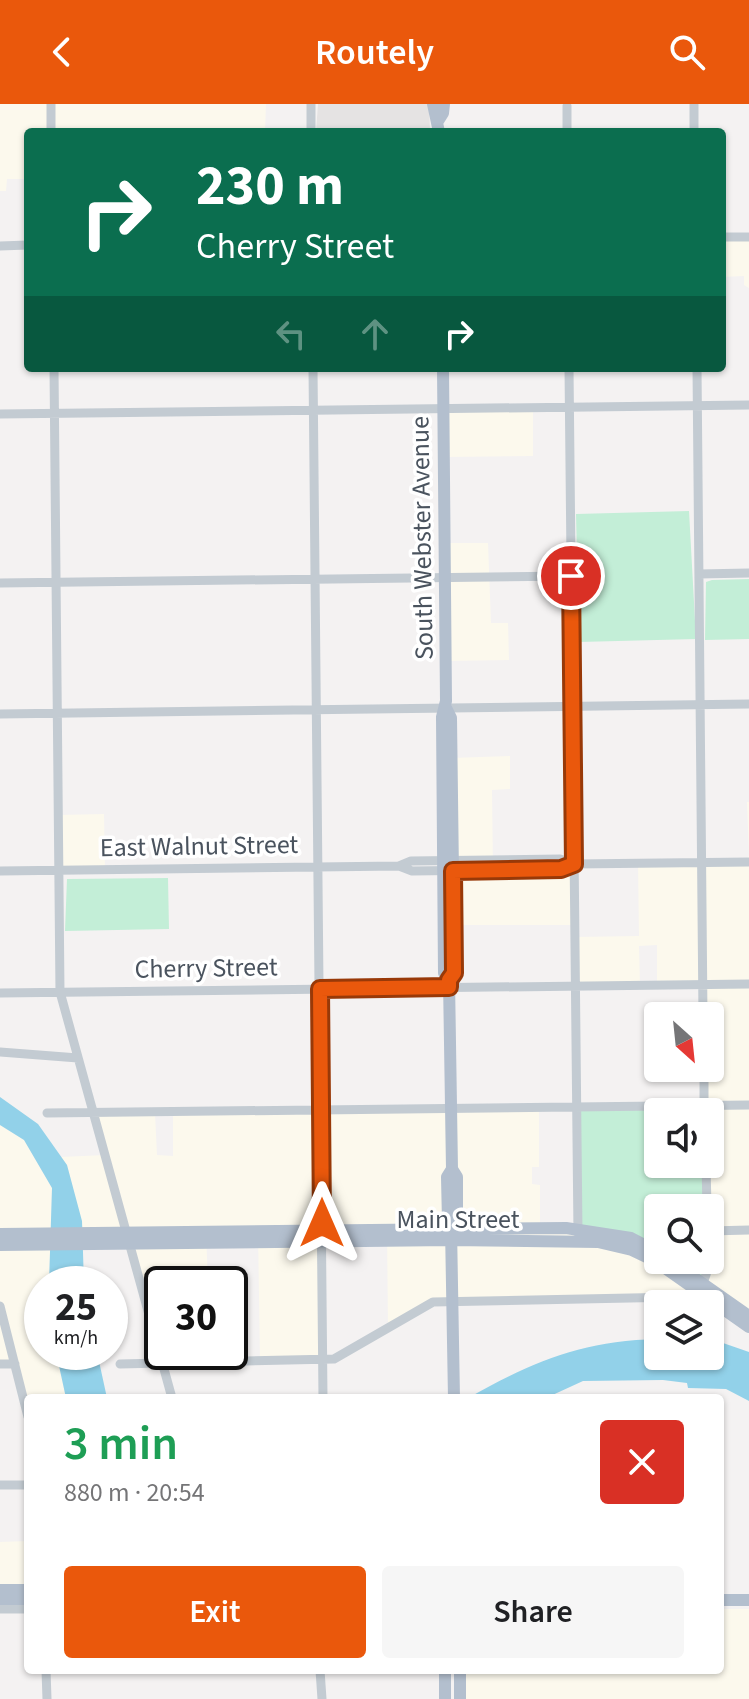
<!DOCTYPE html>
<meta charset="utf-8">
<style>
:root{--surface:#fff;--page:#f6f6f6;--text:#202124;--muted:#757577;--accent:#ea580c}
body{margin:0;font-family:"Source Sans 3",sans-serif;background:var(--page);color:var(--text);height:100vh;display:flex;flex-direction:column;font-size:30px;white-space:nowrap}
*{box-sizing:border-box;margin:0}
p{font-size:26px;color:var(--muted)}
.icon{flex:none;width:44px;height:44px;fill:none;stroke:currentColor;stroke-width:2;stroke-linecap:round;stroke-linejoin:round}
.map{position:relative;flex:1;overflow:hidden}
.drawer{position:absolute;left:24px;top:1290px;width:700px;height:280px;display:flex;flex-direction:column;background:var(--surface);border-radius:8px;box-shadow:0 2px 6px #0004}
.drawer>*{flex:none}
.top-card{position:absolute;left:24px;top:24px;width:702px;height:244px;border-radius:8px;box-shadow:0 2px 6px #0004;background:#0b6e4f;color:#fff;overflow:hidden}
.needle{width:52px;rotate:153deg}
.fabs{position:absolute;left:644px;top:898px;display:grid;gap:16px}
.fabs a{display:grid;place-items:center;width:80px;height:80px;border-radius:8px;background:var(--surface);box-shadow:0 2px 6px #0004;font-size:40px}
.speed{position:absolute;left:24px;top:1162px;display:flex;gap:16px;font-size:40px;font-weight:700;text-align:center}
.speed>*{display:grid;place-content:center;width:104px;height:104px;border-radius:50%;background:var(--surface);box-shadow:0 2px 6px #0004;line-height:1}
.speed small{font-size:20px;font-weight:400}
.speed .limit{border:4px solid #111;border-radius:12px;background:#fff;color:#111}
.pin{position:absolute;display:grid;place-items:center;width:68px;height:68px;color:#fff;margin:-34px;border:4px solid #fff;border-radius:50%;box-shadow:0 2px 8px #0007}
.me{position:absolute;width:88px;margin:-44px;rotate:0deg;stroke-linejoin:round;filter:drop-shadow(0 0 6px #0008)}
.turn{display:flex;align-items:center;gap:28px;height:168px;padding:0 40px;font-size:36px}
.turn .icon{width:104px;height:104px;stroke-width:2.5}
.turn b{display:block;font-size:56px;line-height:68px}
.lanes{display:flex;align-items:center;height:76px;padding:0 40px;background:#0003;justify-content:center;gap:40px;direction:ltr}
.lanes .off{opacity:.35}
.round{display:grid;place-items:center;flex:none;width:84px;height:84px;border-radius:8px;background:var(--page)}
.headline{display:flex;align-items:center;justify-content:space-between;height:136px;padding:0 40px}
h1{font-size:48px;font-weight:600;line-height:60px;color:#1e9e55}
.action{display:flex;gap:16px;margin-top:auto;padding:16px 40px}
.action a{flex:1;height:92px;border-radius:8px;background:var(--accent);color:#fff;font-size:32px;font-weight:600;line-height:92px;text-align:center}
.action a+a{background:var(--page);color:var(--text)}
header{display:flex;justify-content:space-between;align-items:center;height:104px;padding:0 40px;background:var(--accent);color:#fff;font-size:36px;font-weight:600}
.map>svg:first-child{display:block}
.commercial{fill:#fcf9ed}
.education{fill:#e5e3e3}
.green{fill:#c3eed7}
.water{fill:#92d1e9}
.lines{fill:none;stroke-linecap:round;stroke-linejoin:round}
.minor{stroke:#c3cbd2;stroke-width:9}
.major{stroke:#b3bfce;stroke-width:12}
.route-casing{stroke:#983908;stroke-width:20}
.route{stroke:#ea580c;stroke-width:14}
.labels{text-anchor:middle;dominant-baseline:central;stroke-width:7;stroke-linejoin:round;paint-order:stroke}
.street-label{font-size:26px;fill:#4a535e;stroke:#fff}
</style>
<header><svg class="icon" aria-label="back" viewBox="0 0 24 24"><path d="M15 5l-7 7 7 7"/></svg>Routely<svg class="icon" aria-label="search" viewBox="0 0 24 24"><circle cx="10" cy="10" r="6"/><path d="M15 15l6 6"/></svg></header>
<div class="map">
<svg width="749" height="1595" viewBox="0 0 749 1595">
<rect width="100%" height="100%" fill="#f4f2f2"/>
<path class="commercial" d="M 0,0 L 266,0 L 265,28 L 28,28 L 28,75 L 7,75 L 6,87 L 0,87 Z
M 722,133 L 749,133 L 749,184 L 744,181 L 744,172 L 722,173 Z
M 533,304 L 533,352 L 444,353 L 443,305 Z
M 444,439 L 488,439 L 491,519 L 508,519 L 509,556 L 446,557 Z
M 510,652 L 510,685 L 492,686 L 493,766 L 574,760 L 574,821 L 454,821 L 451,654 Z
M 747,698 L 749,698 L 749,1219 L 692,1190 L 433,1198 L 388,1224 L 387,1125 L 322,1126 L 324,1256 L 260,1257 L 258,1126 L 206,1127 L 208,1180 L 162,1180 L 162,1200 L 147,1201 L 128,1128 L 84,1129 L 67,1061 L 61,1053 L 105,1051 L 94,1009 L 155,1009 L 157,1051 L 173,1052 L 173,1008 L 539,1004 L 539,1063 L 532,1063 L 532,1080 L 540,1081 L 540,1129 L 578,1128 L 611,1136 L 698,1185 L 710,1156 L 710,1008 L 704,1008 L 704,964 L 710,964 L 710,912 L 703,912 L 703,881 L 657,881 L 657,841 L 639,842 L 640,881 L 575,882 L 575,833 L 639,832 L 638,759 L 746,758 L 749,751 Z
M 104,710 L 105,766 L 59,766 L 58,711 Z
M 0,1021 L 24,1036 L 52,1084 L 49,1180 L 42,1180 L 42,1248 L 56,1248 L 66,1294 L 28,1294 L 28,1305 L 15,1260 L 0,1260 Z
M 28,1437 L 28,1486 L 0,1486 L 0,1438 Z
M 720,1505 L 749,1505 L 749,1595 L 464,1595 L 464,1566 L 720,1566 Z"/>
<path class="education" d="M 318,0 L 429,0 L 430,28 L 316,28 Z"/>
<path class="green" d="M 689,407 L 696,535 L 579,538 L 576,410 Z
M 749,475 L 749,535 L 705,536 L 706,478 L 712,476 Z
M 168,774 L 169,825 L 65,827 L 67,775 Z
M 704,1002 L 704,1008 L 658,1008 L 658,1060 L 706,1060 L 707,1104 L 658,1104 L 658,1156 L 708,1156 L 704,1179 L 657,1156 L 578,1128 L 576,1003 Z"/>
<path class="water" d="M 0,993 L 38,1020 L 67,1061 L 82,1117 L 84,1180 L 49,1180 L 52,1084 L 24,1036 L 0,1021 Z
M 658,1235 L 658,1252 L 710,1252 L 710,1238 L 723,1239 L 749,1248 L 749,1297 L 726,1285 L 688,1284 L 687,1279 L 663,1276 L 583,1277 L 546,1294 L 468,1294 C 534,1257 581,1237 658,1235 Z
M 56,1248 L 97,1248 L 107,1294 L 66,1294 Z"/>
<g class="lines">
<path class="minor" d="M 51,0 L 51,28
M 311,0 L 311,28
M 694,1 L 694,28
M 567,2 L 567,28
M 722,133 L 749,133
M 0,142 L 28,141
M 54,264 L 60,888 L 172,1294
M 313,264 L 323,1294
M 569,264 L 578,1129
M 697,264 L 703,912
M 0,310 L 749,301
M 699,470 L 749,469
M 0,479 L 571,472
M 0,610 L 749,600
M 399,762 L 411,757 L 560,755 L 574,760 L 749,758
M 0,767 L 399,762 L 412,767 L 561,765 L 574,760
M 0,889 L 749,880
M 0,948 L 78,954
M 704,964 L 704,1005
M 47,1009 L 749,1001
M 706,1060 L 707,1104
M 710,1127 L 749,1126
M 0,1202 L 28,1313
M 0,1260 L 15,1260
M 120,1260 L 334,1255 L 433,1198 L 679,1193 C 700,1189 708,1176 708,1156
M 0,1381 L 28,1381
M 0,1505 L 28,1505
M 46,1566 L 47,1595
M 320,1566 L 322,1595"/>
<path class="major" d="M 433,0 L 439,28
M 438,17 L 443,9 L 444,0
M 443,264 L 446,597 L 442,613 L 444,869 L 449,876 L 452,1065 L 457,1073 L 457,1118 L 451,1124
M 446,604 L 451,614 L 454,849 L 454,869 L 449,876
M 452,1065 L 447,1073 L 448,1118 L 451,1124 L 454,1294
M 0,1130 L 566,1124 L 631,1134 L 658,1148
M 0,1141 L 451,1136 L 598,1138 L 632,1146 L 655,1157 L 749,1223
M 669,1156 L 749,1212
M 0,1486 L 28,1486
M 0,1495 L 28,1495
M 720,1496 L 749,1496
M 445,1595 L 445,1566
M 460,1595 L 460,1566"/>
</g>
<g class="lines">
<g class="route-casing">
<path id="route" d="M 322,1119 L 320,885 L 449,883 L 449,876 L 454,869 L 453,767 L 561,765 L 574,760 L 571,472"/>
</g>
<use href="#route" class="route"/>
</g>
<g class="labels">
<g class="street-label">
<text transform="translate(422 434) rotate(-91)">South Webster Avenue</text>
<text transform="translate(199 742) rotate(-1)">East Walnut Street</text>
<text transform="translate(206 864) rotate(-1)">Cherry Street</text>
<text x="458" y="1115">Main Street</text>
</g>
</g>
</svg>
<div class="fabs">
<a><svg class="needle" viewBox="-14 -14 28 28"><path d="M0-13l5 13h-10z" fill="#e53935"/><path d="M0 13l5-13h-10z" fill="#757577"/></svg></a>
<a><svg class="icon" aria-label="sound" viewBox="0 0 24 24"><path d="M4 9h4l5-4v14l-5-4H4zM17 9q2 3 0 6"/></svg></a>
<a><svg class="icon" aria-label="search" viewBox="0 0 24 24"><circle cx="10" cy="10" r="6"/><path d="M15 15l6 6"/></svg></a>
<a><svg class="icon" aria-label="layers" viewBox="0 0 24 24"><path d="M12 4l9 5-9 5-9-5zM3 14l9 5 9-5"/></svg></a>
</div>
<div class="speed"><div>25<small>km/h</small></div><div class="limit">30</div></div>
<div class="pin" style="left:571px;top:472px;background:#d93025"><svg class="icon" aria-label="arrive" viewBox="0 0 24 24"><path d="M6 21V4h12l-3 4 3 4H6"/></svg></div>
<svg class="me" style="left:322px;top:1119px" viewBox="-20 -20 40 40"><path d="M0-17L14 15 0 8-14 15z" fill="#ea580c" stroke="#fff" stroke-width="4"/></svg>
<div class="top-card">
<div class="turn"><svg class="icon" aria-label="right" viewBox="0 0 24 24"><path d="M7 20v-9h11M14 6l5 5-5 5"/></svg><div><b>230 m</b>Cherry Street</div></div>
<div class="lanes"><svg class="icon off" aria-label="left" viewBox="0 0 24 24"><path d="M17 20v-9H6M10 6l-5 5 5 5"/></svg><svg class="icon off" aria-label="ahead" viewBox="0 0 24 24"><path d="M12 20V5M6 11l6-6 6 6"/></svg><svg class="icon" aria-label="right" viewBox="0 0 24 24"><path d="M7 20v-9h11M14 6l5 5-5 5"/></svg></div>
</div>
<section class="drawer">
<div class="headline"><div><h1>3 min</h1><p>880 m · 20:54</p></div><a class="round" style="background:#d93025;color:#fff"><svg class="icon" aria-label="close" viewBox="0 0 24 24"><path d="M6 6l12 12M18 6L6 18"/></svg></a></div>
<div class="action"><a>Exit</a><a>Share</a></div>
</section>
</div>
